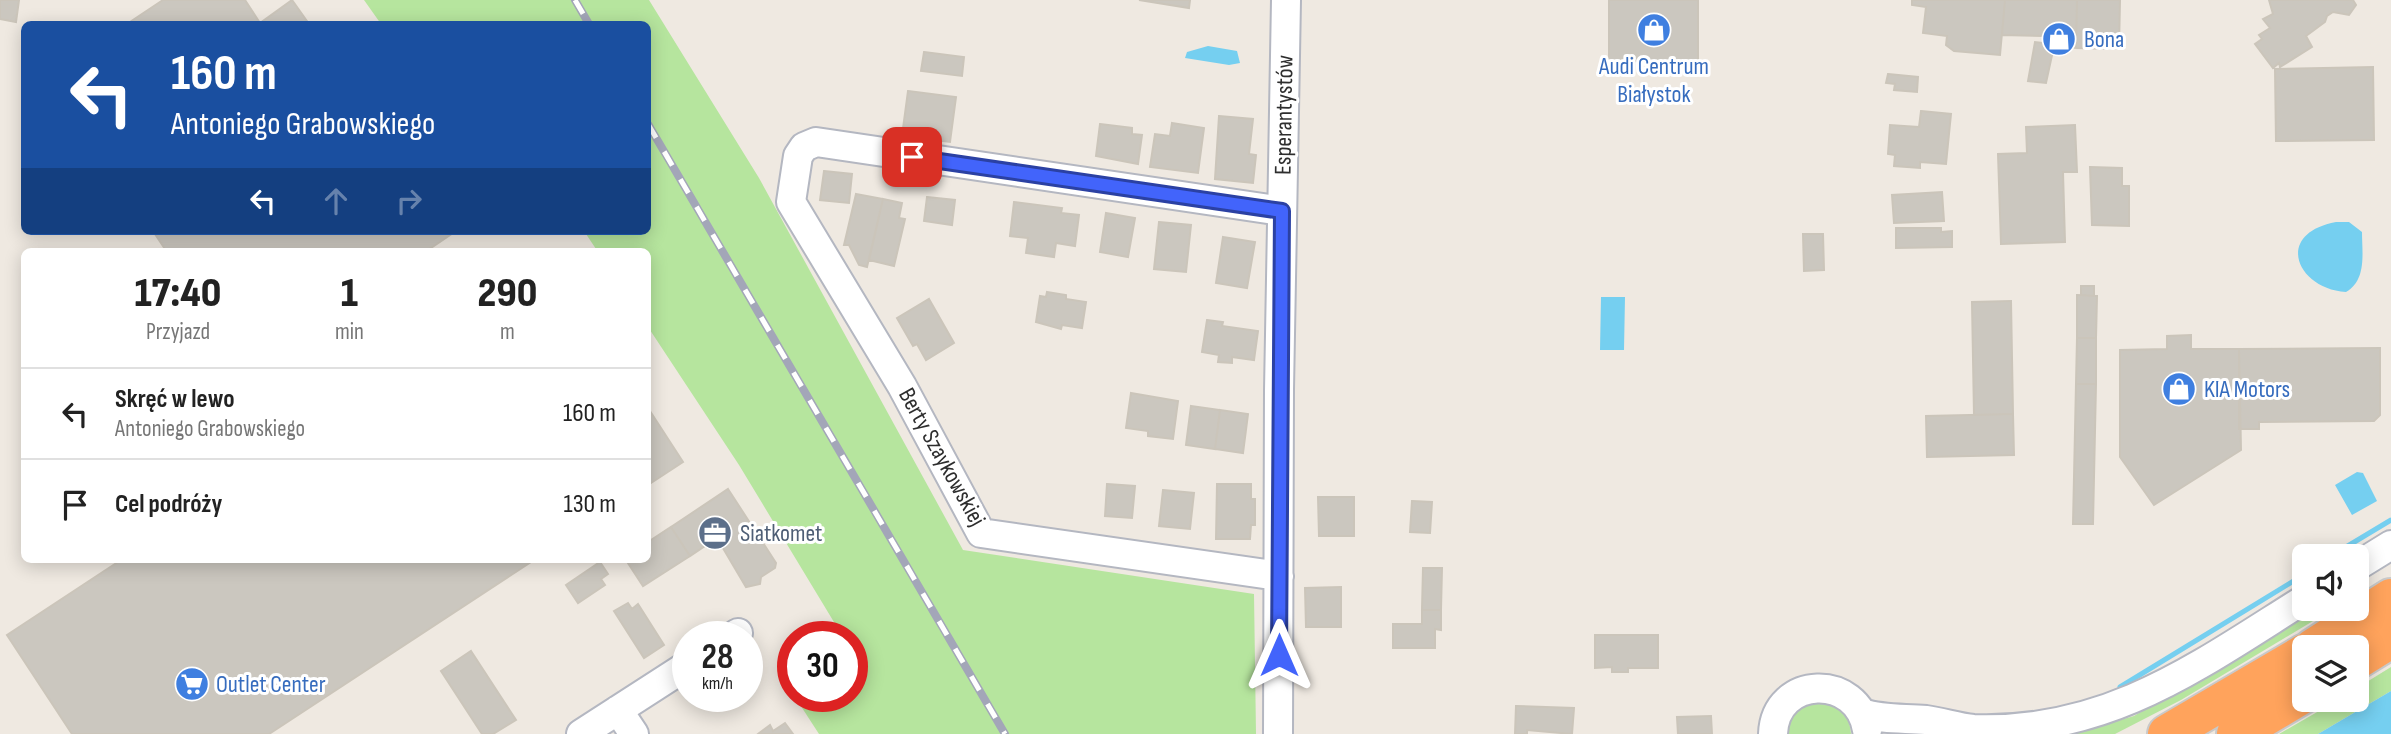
<!DOCTYPE html>
<html lang="pl">
<meta charset="utf-8">
<style>
:root{--surface:#fff;--page:#f2f2f2;--text:#222;--muted:#767676;--line:#e0e0e0}
body{margin:0;font-family:"Sofia Sans Condensed",sans-serif;background:var(--page);color:var(--text);height:100vh;display:flex;flex-direction:column;font-size:26px;white-space:nowrap}
*{box-sizing:border-box;margin:0}
p{font-size:23px;color:var(--muted)}
.icon{flex:none;width:38px;height:38px;fill:none;stroke:currentColor;stroke-width:2;stroke-linecap:round;stroke-linejoin:round}
.map{position:relative;flex:1;overflow:hidden}
.side{position:absolute;left:21px;top:248px;width:630px;height:315px;display:flex;flex-direction:column;background:var(--surface);border-radius:10px;box-shadow:0 4px 18px #0003}
.side>*{flex:none}
.banner{position:absolute;left:21px;top:21px;width:630px;height:214px;border-radius:10px;box-shadow:0 4px 18px #0003;background:#1a4fa0;color:#fff;overflow:hidden}
.controls{position:absolute;left:2292px;top:544px;display:grid;gap:14px}
.controls a{display:grid;place-items:center;width:77px;height:77px;border-radius:10px;background:var(--surface);box-shadow:0 4px 18px #0003;font-size:35px}
.speed{position:absolute;left:672px;top:621px;display:flex;gap:14px;font-size:35px;font-weight:700;text-align:center}
.speed>*{display:grid;place-content:center;width:91px;height:91px;border-radius:50%;background:var(--surface);box-shadow:0 4px 18px #0003;line-height:1}
.speed small{font-size:18px;font-weight:400}
.speed .limit{border:10px solid #d22;background:#fff;color:#111}
.pin{position:absolute;display:grid;place-items:center;width:60px;height:60px;color:#fff;margin:-30px;border-radius:14px;box-shadow:0 4px 10px #0006}
.me{position:absolute;width:77px;margin:-38px;rotate:0deg;stroke-linejoin:round;filter:drop-shadow(0 0 5px #0008)}
.turn{display:flex;align-items:center;gap:24px;height:147px;padding:0 35px;font-size:32px}
.turn .icon{width:91px;height:91px;stroke-width:2.5}
.turn b{display:block;font-size:49px;line-height:60px}
.lanes{display:flex;align-items:center;height:66px;padding:0 35px;background:#0003;justify-content:center;gap:35px;direction:ltr}
.lanes .off{opacity:.35}
.eta{display:flex;justify-content:space-evenly;align-items:center;height:119px;text-align:center}
.eta b{font-size:42px;font-weight:800;line-height:49px}
ul{padding:0;list-style:none}
li{display:flex;align-items:center;gap:21px;height:91px;padding:0 35px;border-top:2px solid var(--line)}
li div{flex:1}
li b{display:block;font-size:26px}
li em{font-style:normal}
.map>svg:first-child{display:block}
.green{fill:#b6e59e}
.water{fill:#75cff0}
.lines{fill:none;stroke-linecap:round;stroke-linejoin:round}
.stream{stroke:#75cff0;stroke-width:5}
.building{fill:#cbc7bf;stroke:#cbc5ba;stroke-width:2}
.minor-casing{stroke:#b4b7c1;stroke-width:32}
.highway-casing{stroke:#c9c9c9;stroke-width:42}
.minor{stroke:#fff;stroke-width:28}
.highway{stroke:#ffa35c;stroke-width:38}
.rail-casing{stroke:#a3a6b8;stroke-width:8}
.rail{stroke:#fff;stroke-width:5;stroke-dasharray:16;stroke-linecap:butt}
.route-casing{stroke:#2b41a3;stroke-width:18}
.route{stroke:#4264fb;stroke-width:12}
.labels{text-anchor:middle;dominant-baseline:central;stroke-width:6;stroke-linejoin:round;paint-order:stroke}
.shop-label{font-size:24px;fill:#366cbe;stroke:#fff;text-anchor:start}
.street-label{font-size:24px;fill:#2e2e2e;stroke:#fff}
.service-label{font-size:24px;fill:#4e5e75;stroke:#fff;text-anchor:start}
</style>
<div class="map">
<svg width="2391" height="734" viewBox="0 0 2391 734">
<rect width="100%" height="100%" fill="#efe9e1"/>
<path class="green" d="M 364,0 L 649,0 L 759,178 L 963,550 L 1254,594 L 1256,734 L 819,734 L 795,697 L 852,696 L 852,637 L 843,637 L 739,465 L 648,327 L 648,252 L 598,252 L 584,231 L 648,231 L 648,24 L 381,24 Z
M 2308,609 L 2333,609 L 2181,700 L 2115,734 L 2072,734 L 2134,716 Z
M 2391,667 L 2391,691 L 2318,734 L 2279,734 L 2338,700 L 2357,700 L 2357,688 Z
M 1823,701 C 1840,708 1850,714 1851,734 L 1788,734 C 1788,711 1803,705 1823,701 Z"/>
<path class="water" d="M 1208,46 L 1237,51 L 1240,63 L 1229,65 L 1185,58 L 1187,52 Z
M 2336,222 L 2349,222 L 2362,232 C 2362,253 2367,280 2346,292 C 2297,289 2273,234 2336,222 Z
M 1601,297 L 1625,297 L 1624,350 L 1600,350 Z
M 2357,472 L 2363,473 L 2377,501 L 2352,515 L 2335,485 Z
M 2391,691 L 2391,734 L 2318,734 Z"/>
<g class="lines">
<path class="stream" d="M 2331,556 L 2391,520
M 2120,687 L 2305,574"/>
</g>
<path class="building" d="M 0,0 L 19,0 L 16,22 L 0,19 Z
M 163,0 L 245,0 L 260,23 L 292,0 L 309,24 L 127,24 Z
M 1139,0 L 1190,0 L 1189,8 Z
M 1609,0 L 1698,0 L 1698,62 L 1609,61 Z
M 1912,0 L 2005,0 L 2000,55 L 1954,51 L 1946,45 L 1947,36 L 1923,33 L 1926,7 L 1912,5 Z
M 2005,0 L 2077,0 L 2076,48 L 2054,46 L 2046,83 L 2028,81 L 2035,42 L 2043,43 L 2043,36 L 2002,35 Z
M 2077,0 L 2120,0 L 2119,49 L 2076,48 Z
M 2269,0 L 2353,0 L 2356,5 L 2349,15 L 2333,12 L 2327,16 L 2325,22 L 2306,36 L 2312,47 L 2280,67 L 2279,63 L 2273,68 L 2255,44 L 2262,39 L 2259,35 L 2270,28 L 2263,19 L 2273,14 Z
M 924,52 L 964,57 L 962,76 L 921,71 Z
M 2373,67 L 2374,140 L 2276,141 L 2275,69 Z
M 1888,74 L 1918,77 L 1917,92 L 1894,90 L 1895,84 L 1886,83 Z
M 908,91 L 956,97 L 950,142 L 902,136 Z
M 1921,111 L 1951,114 L 1946,164 L 1920,162 L 1920,168 L 1894,166 L 1895,155 L 1888,154 L 1890,125 L 1919,127 Z
M 1219,116 L 1253,119 L 1249,154 L 1256,155 L 1253,183 L 1215,179 Z
M 1172,123 L 1204,128 L 1198,173 L 1150,167 L 1155,134 L 1170,136 Z
M 1100,124 L 1132,128 L 1132,134 L 1142,135 L 1138,164 L 1096,156 Z
M 2075,125 L 2077,172 L 2063,172 L 2065,242 L 2001,244 L 1998,154 L 2027,153 L 2026,127 Z
M 2090,167 L 2122,168 L 2122,186 L 2129,186 L 2129,226 L 2092,225 Z
M 824,171 L 852,174 L 849,203 L 820,200 Z
M 1942,192 L 1944,221 L 1894,223 L 1892,195 Z
M 856,194 L 883,199 L 867,267 L 859,265 L 849,245 L 844,245 Z
M 927,197 L 955,200 L 952,225 L 924,221 Z
M 883,199 L 902,203 L 899,218 L 905,219 L 894,266 L 869,260 Z
M 1014,202 L 1062,208 L 1061,213 L 1079,215 L 1075,246 L 1056,243 L 1054,257 L 1026,253 L 1028,238 L 1010,236 Z
M 1106,213 L 1135,218 L 1128,257 L 1100,252 Z
M 1159,222 L 1191,225 L 1186,272 L 1154,269 Z
M 1896,228 L 1941,228 L 1941,232 L 1952,231 L 1952,247 L 1896,248 Z
M 153,231 L 456,231 L 425,252 L 167,252 Z
M 1803,234 L 1823,234 L 1824,270 L 1804,271 Z
M 1223,237 L 1255,242 L 1247,288 L 1216,283 Z
M 2081,286 L 2094,286 L 2094,296 L 2081,295 Z
M 1047,292 L 1066,295 L 1066,299 L 1086,302 L 1082,328 L 1062,325 L 1061,329 L 1036,322 L 1040,296 L 1046,297 Z
M 2077,295 L 2097,296 L 2096,338 L 2077,338 Z
M 929,299 L 954,343 L 926,360 L 917,344 L 913,346 L 897,318 Z
M 2011,301 L 2013,414 L 1974,415 L 1972,302 Z
M 1207,320 L 1223,322 L 1222,326 L 1258,331 L 1254,360 L 1232,357 L 1232,363 L 1218,362 L 1219,355 L 1202,352 Z
M 2191,335 L 2191,349 L 2239,349 L 2241,450 L 2154,505 L 2120,457 L 2120,350 L 2167,349 L 2167,336 Z
M 2077,338 L 2096,338 L 2096,384 L 2076,384 Z
M 2380,348 L 2380,415 L 2374,421 L 2259,422 L 2259,429 L 2239,429 L 2239,349 Z
M 2076,384 L 2096,384 L 2093,524 L 2073,524 Z
M 1131,393 L 1178,401 L 1173,439 L 1148,436 L 1148,431 L 1126,428 Z
M 1191,406 L 1220,410 L 1215,449 L 1186,445 Z
M 648,408 L 683,462 L 648,485 Z
M 1220,410 L 1248,414 L 1243,453 L 1215,449 Z
M 2013,414 L 2014,455 L 1927,457 L 1926,416 Z
M 1107,484 L 1135,486 L 1132,518 L 1105,516 Z
M 1217,484 L 1251,484 L 1251,499 L 1255,499 L 1255,525 L 1251,525 L 1250,539 L 1216,539 Z
M 728,489 L 776,563 L 775,568 L 761,577 L 760,584 L 746,587 L 717,538 L 690,556 L 671,527 Z
M 1163,490 L 1194,493 L 1190,529 L 1159,526 Z
M 1318,497 L 1354,497 L 1354,536 L 1319,536 Z
M 1412,501 L 1432,502 L 1430,533 L 1410,532 Z
M 671,527 L 690,556 L 643,586 L 626,560 L 648,560 L 648,542 Z
M 121,560 L 534,560 L 269,734 L 72,734 L 7,635 Z
M 600,562 L 608,574 L 601,579 L 605,585 L 578,603 L 566,585 Z
M 1423,568 L 1442,568 L 1441,610 L 1422,610 Z
M 1341,587 L 1341,627 L 1306,627 L 1305,588 Z
M 628,603 L 632,609 L 638,604 L 664,645 L 644,658 L 614,611 Z
M 1422,610 L 1441,610 L 1441,630 L 1435,629 L 1435,648 L 1393,648 L 1393,624 L 1422,624 Z
M 1595,635 L 1658,635 L 1658,668 L 1628,668 L 1628,672 L 1612,672 L 1612,667 L 1595,668 Z
M 471,651 L 516,720 L 493,734 L 482,734 L 441,671 Z
M 1516,706 L 1574,708 L 1572,734 L 1527,730 L 1527,734 L 1515,734 Z
M 1711,716 L 1712,734 L 1678,734 L 1677,717 Z
M 785,723 L 793,734 L 758,734 L 770,725 L 773,731 Z"/>
<g class="lines">
<g class="minor-casing">
<path id="minor" d="M 2357,566 L 2391,545
M 1279,576 L 981,533 L 902,386 L 791,202 L 798,156 L 804,147 L 816,142 L 1282,211
M 732,637 L 738,633
M 618,710 L 634,734
M 1862,713 C 1883,720 1903,718 1926,720 C 1941,722 1957,727 1973,729 C 2108,734 2198,666 2305,599
M 581,734 L 688,665
M 1278,734 L 1279,390 L 1286,0
M 1773,734 C 1775,675 1858,673 1867,730"/>
</g>
<g class="highway-casing">
<path id="highway" d="M 2313,648 L 2391,598
M 2357,660 L 2391,639
M 2167,734 L 2305,653
M 2236,734 L 2305,693"/>
</g>
<use href="#minor" class="minor"/>
<use href="#highway" class="highway"/>
<g class="rail-casing">
<path id="rail" d="M 575,0 L 589,24
M 648,124 L 1005,734"/>
</g>
<use href="#rail" class="rail"/>
</g>
<g class="lines">
<g class="route-casing">
<path id="route" d="M 912,157 L 1282,211 L 1279,655"/>
</g>
<use href="#route" class="route"/>
</g>
<defs>
<g id="shop-disc" transform="scale(1.75)"><circle r="9.5" fill="#3f7fe0" stroke="#fff"/><path d="M-5-2.5h2.3a2.7 3.5 0 0 1 5.4 0H5L5.5 6h-11ZM-1.5-2.5h3a1.5 2.3 0 0 0-3 0Z" fill="#fff"/></g>
<g id="office-disc" transform="scale(1.75)"><circle r="9.5" fill="#5c6f8a" stroke="#fff"/><path d="M-6-3h4V-5.5h4V-3h4V5H-6ZM-1-4.5V-3h2v-1.5ZM-6 0V1H6V0Z" fill="#fff"/></g>
<g id="supermarket-disc" transform="scale(1.75)"><circle r="9.5" fill="#3f7fe0" stroke="#fff"/><path d="M-6-5.5h2.5l.6 2H6L4.5 2H-2.5L-4.4-4H-6ZM-1.5 3.2a1.3 1.3 0 1 0 .1 0ZM3 3.2a1.3 1.3 0 1 0 .1 0Z" fill="#fff"/></g>
</defs>
<g fill-rule="evenodd">
<use href="#shop-disc" x="1654" y="30"/>
<use href="#shop-disc" x="2059" y="39"/>
<use href="#shop-disc" x="2179" y="389"/>
<use href="#office-disc" x="715" y="533"/>
<use href="#supermarket-disc" x="192" y="684"/>
</g>
<g class="labels">
<g class="shop-label">
<text x="2084" y="39">Bona</text>
<text x="1654" y="66" text-anchor="middle">Audi Centrum<tspan x="1654" dy="28">Białystok</tspan></text>
<text x="2204" y="389">KIA Motors</text>
<text x="216" y="684">Outlet Center</text>
</g>
<g class="street-label">
<text transform="translate(1284 115) rotate(-89)">Esperantystów</text>
<text transform="translate(942 457) rotate(61)">Berty Szaykowskiej</text>
</g>
<g class="service-label">
<text x="740" y="533">Siatkomet</text>
</g>
</g>
</svg>
<div class="controls">
<a><svg class="icon" aria-label="sound" viewBox="0 0 24 24"><path d="M4 9h4l5-4v14l-5-4H4zM17 9q2 3 0 6"/></svg></a>
<a><svg class="icon" aria-label="layers" viewBox="0 0 24 24"><path d="M12 4l9 5-9 5-9-5zM3 14l9 5 9-5"/></svg></a>
</div>
<div class="speed"><div>28<small>km/h</small></div><div class="limit">30</div></div>
<div class="pin" style="left:912px;top:157px;background:#d93025"><svg class="icon" aria-label="arrive" viewBox="0 0 24 24"><path d="M6 21V4h12l-3 4 3 4H6"/></svg></div>
<svg class="me" style="left:1279px;top:655px" viewBox="-20 -20 40 40"><path d="M0-17L14 15 0 8-14 15z" fill="#4264fb" stroke="#fff" stroke-width="4"/></svg>
<div class="banner">
<div class="turn"><svg class="icon" aria-label="left" viewBox="0 0 24 24"><path d="M17 20v-9H6M10 6l-5 5 5 5"/></svg><div><b>160 m</b>Antoniego Grabowskiego</div></div>
<div class="lanes"><svg class="icon" aria-label="left" viewBox="0 0 24 24"><path d="M17 20v-9H6M10 6l-5 5 5 5"/></svg><svg class="icon off" aria-label="ahead" viewBox="0 0 24 24"><path d="M12 20V5M6 11l6-6 6 6"/></svg><svg class="icon off" aria-label="right" viewBox="0 0 24 24"><path d="M7 20v-9h11M14 6l5 5-5 5"/></svg></div>
</div>
<section class="side">
<div class="eta">
<div><b>17:40</b><p>Przyjazd</p></div>
<div><b>1</b><p>min</p></div>
<div><b>290</b><p>m</p></div>
</div>
<ul>
<li><svg class="icon" aria-label="left" viewBox="0 0 24 24"><path d="M17 20v-9H6M10 6l-5 5 5 5"/></svg><div><b>Skręć w lewo</b><p>Antoniego Grabowskiego</p></div><em>160 m</em></li>
<li><svg class="icon" aria-label="arrive" viewBox="0 0 24 24"><path d="M6 21V4h12l-3 4 3 4H6"/></svg><div><b>Cel podróży</b></div><em>130 m</em></li>
</ul>
</section>
</div>
